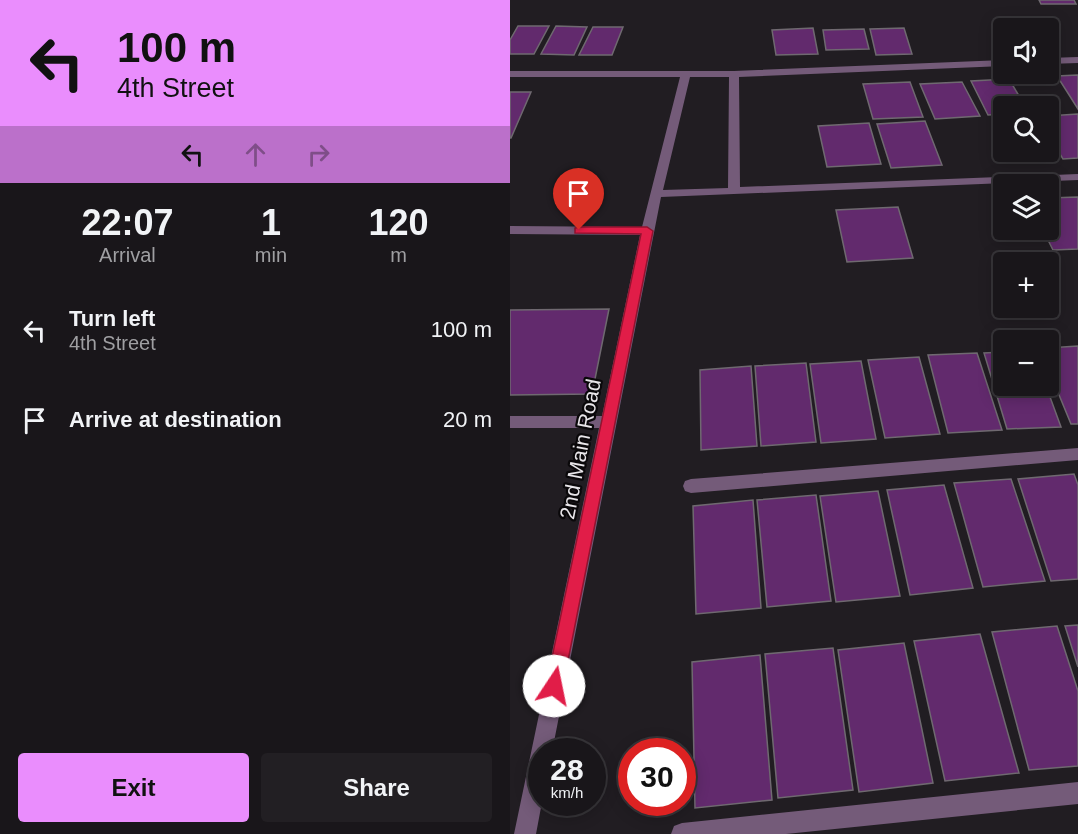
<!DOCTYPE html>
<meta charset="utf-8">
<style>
:root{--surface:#19161a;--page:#221f23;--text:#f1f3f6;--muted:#9f9fa2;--line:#373539;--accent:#ea8dfd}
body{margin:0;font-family:Helvetica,sans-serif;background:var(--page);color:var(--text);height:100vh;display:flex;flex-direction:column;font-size:22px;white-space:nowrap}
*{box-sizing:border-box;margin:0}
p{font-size:20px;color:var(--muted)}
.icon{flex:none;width:33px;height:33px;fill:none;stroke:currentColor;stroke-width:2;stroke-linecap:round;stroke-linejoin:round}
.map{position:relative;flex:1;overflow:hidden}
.sheet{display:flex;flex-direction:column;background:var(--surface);width:510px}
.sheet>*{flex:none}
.banner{background:#ea8dfd;color:#111;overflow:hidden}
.fabs{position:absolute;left:483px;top:18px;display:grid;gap:12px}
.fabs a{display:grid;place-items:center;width:66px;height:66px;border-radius:6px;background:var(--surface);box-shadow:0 3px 15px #0003,0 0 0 2px var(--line);font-size:30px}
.speed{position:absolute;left:18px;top:738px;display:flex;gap:12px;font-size:30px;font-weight:700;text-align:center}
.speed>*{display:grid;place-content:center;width:78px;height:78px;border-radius:50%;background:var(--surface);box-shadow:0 3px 15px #0003,0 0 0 2px var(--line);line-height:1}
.speed small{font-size:15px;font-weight:400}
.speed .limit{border:9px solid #d22;background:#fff;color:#111}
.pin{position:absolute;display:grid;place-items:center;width:51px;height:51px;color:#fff;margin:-62px -26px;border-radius:50% 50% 50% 0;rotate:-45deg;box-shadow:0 0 6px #0007}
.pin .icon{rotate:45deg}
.me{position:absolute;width:66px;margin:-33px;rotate:11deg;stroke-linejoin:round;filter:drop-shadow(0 0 4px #0008)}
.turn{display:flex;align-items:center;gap:21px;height:126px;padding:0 18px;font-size:27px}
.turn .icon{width:78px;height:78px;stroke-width:2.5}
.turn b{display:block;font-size:42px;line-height:51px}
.lanes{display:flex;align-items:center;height:57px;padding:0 18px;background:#0003;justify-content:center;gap:30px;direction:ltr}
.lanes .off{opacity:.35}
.eta{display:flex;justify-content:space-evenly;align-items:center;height:102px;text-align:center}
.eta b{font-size:36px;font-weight:600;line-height:42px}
.cta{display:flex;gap:12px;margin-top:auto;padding:12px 18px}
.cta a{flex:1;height:69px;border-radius:6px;background:var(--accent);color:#111;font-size:24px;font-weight:600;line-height:69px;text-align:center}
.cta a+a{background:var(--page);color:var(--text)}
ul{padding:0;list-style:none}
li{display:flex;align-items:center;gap:18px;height:90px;padding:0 18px}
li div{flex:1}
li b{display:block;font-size:22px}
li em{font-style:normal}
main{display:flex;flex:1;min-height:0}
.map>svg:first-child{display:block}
.building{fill:#622a6d;stroke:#6f6970;stroke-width:1.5}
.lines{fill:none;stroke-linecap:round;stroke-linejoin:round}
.minor{fill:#745b79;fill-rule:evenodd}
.route{fill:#e11d48;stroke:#92132f;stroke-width:1.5}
.labels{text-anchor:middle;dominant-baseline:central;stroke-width:4.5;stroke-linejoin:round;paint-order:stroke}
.street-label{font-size:21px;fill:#e9e6ea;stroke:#0a080a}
</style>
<main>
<section class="sheet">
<div class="banner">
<div class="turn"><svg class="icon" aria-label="left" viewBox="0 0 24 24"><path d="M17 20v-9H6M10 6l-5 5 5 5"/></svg><div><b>100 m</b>4th Street</div></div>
<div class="lanes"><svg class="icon" aria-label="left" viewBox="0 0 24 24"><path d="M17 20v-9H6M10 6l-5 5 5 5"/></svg><svg class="icon off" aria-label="ahead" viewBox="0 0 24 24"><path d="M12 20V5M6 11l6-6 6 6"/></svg><svg class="icon off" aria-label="right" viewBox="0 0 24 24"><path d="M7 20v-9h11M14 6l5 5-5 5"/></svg></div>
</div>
<div class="eta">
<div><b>22:07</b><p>Arrival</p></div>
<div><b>1</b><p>min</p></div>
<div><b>120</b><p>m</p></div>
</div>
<ul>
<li><svg class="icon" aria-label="left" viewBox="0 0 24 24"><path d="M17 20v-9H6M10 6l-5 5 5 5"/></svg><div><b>Turn left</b><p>4th Street</p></div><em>100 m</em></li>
<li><svg class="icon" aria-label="arrive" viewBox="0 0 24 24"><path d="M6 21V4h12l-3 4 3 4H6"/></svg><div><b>Arrive at destination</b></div><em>20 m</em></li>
</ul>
<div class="cta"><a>Exit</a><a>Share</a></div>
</section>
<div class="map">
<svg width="568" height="834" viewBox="0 0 568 834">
<rect width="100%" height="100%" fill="#211d22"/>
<path class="building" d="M 529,0 L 564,0 L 566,4 L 531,4 Z
M 8,26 L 39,26 L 24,54 L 0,54 L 0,40 Z
M 46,26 L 77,27 L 64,55 L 31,54 Z
M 83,27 L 113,27 L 102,55 L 69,55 Z
M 303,28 L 308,54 L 266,55 L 262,30 Z
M 394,28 L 402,54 L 366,55 L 360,29 Z
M 354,29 L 359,49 L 316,50 L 313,30 Z
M 568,75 L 568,109 L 547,76 Z
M 499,79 L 515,106 L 494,106 L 494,114 L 478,115 L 461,81 Z
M 400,82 L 413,117 L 363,119 L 353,84 Z
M 452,82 L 470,116 L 425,119 L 410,84 Z
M 0,92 L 21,92 L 1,138 L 0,138 Z
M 568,114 L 568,158 L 553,159 L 538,135 L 538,116 Z
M 415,121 L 432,165 L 381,168 L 367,124 Z
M 359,123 L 371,164 L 317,167 L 308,126 Z
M 568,197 L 568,249 L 543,250 L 533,230 L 538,230 L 538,198 Z
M 388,207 L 403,258 L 337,262 L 326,210 Z
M 99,309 L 82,394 L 0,395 L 0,310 Z
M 568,346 L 568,424 L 561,424 L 538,368 L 538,348 Z
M 494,352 L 494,386 L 536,386 L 551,427 L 497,429 L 474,353 Z
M 467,353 L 492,430 L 438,433 L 418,355 Z
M 409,357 L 430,434 L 375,438 L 358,360 Z
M 351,361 L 366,439 L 311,443 L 300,364 Z
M 296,363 L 306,442 L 251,446 L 245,366 Z
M 241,366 L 247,446 L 191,450 L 190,370 Z
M 564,474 L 568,485 L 568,579 L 541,581 L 508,479 Z
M 501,479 L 535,581 L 473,587 L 444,483 Z
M 434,485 L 463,588 L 400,595 L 377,490 Z
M 368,491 L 390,596 L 326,602 L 310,496 Z
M 306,495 L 321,601 L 257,607 L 247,500 Z
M 243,500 L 251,608 L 186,614 L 183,506 Z
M 568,625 L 568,667 L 555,626 Z
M 547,626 L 568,691 L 568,766 L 519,770 L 482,632 Z
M 470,634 L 509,773 L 435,781 L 404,641 Z
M 394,643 L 423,783 L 349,792 L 328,650 Z
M 323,648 L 343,790 L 268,798 L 255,654 Z
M 250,655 L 262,800 L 185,808 L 182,662 Z"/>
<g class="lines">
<path class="minor" d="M 568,57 L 568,63 L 538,64 L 538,58 Z
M 494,60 L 494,66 L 229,77 L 230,187 L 568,174 L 568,180 L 151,197 L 42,752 L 32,752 L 32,802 L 26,834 L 4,834 L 89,428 L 0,428 L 0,416 L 92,416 L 130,235 L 0,234 L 0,226 L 132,227 L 170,77 L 0,77 L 0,71 L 224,71 ZM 180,77 L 219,77 L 218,188 L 153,190 Z
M 568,448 L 568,460 L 181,493 L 175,491 L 173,486 L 175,481 L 181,479 Z
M 568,782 L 568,804 L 276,834 L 161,834 L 164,826 L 172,823 Z"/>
</g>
<path class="route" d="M 69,227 L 137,227 L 143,231 L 53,686 L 51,692 L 44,695 L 38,692 L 36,686 L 131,234 L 65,233 L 65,228 Z"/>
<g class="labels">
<g class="street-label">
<text transform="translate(70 449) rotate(-79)">2nd Main Road</text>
</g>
</g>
</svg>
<div class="fabs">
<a><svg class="icon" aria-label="sound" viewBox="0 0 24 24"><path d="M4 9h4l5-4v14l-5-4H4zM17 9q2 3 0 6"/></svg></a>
<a><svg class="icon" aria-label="search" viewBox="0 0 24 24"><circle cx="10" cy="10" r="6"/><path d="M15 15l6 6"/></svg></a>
<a><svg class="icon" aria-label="layers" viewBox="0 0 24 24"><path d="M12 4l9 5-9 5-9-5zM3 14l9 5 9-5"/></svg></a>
<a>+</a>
<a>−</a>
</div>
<div class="speed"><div>28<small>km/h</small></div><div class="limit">30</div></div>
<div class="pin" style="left:69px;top:230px;background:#d93025"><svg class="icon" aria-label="arrive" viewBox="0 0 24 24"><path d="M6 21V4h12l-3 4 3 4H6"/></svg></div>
<svg class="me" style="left:44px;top:686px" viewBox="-20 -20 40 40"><circle r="19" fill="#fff"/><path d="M0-13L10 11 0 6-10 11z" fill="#e11d48"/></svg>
</div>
</main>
